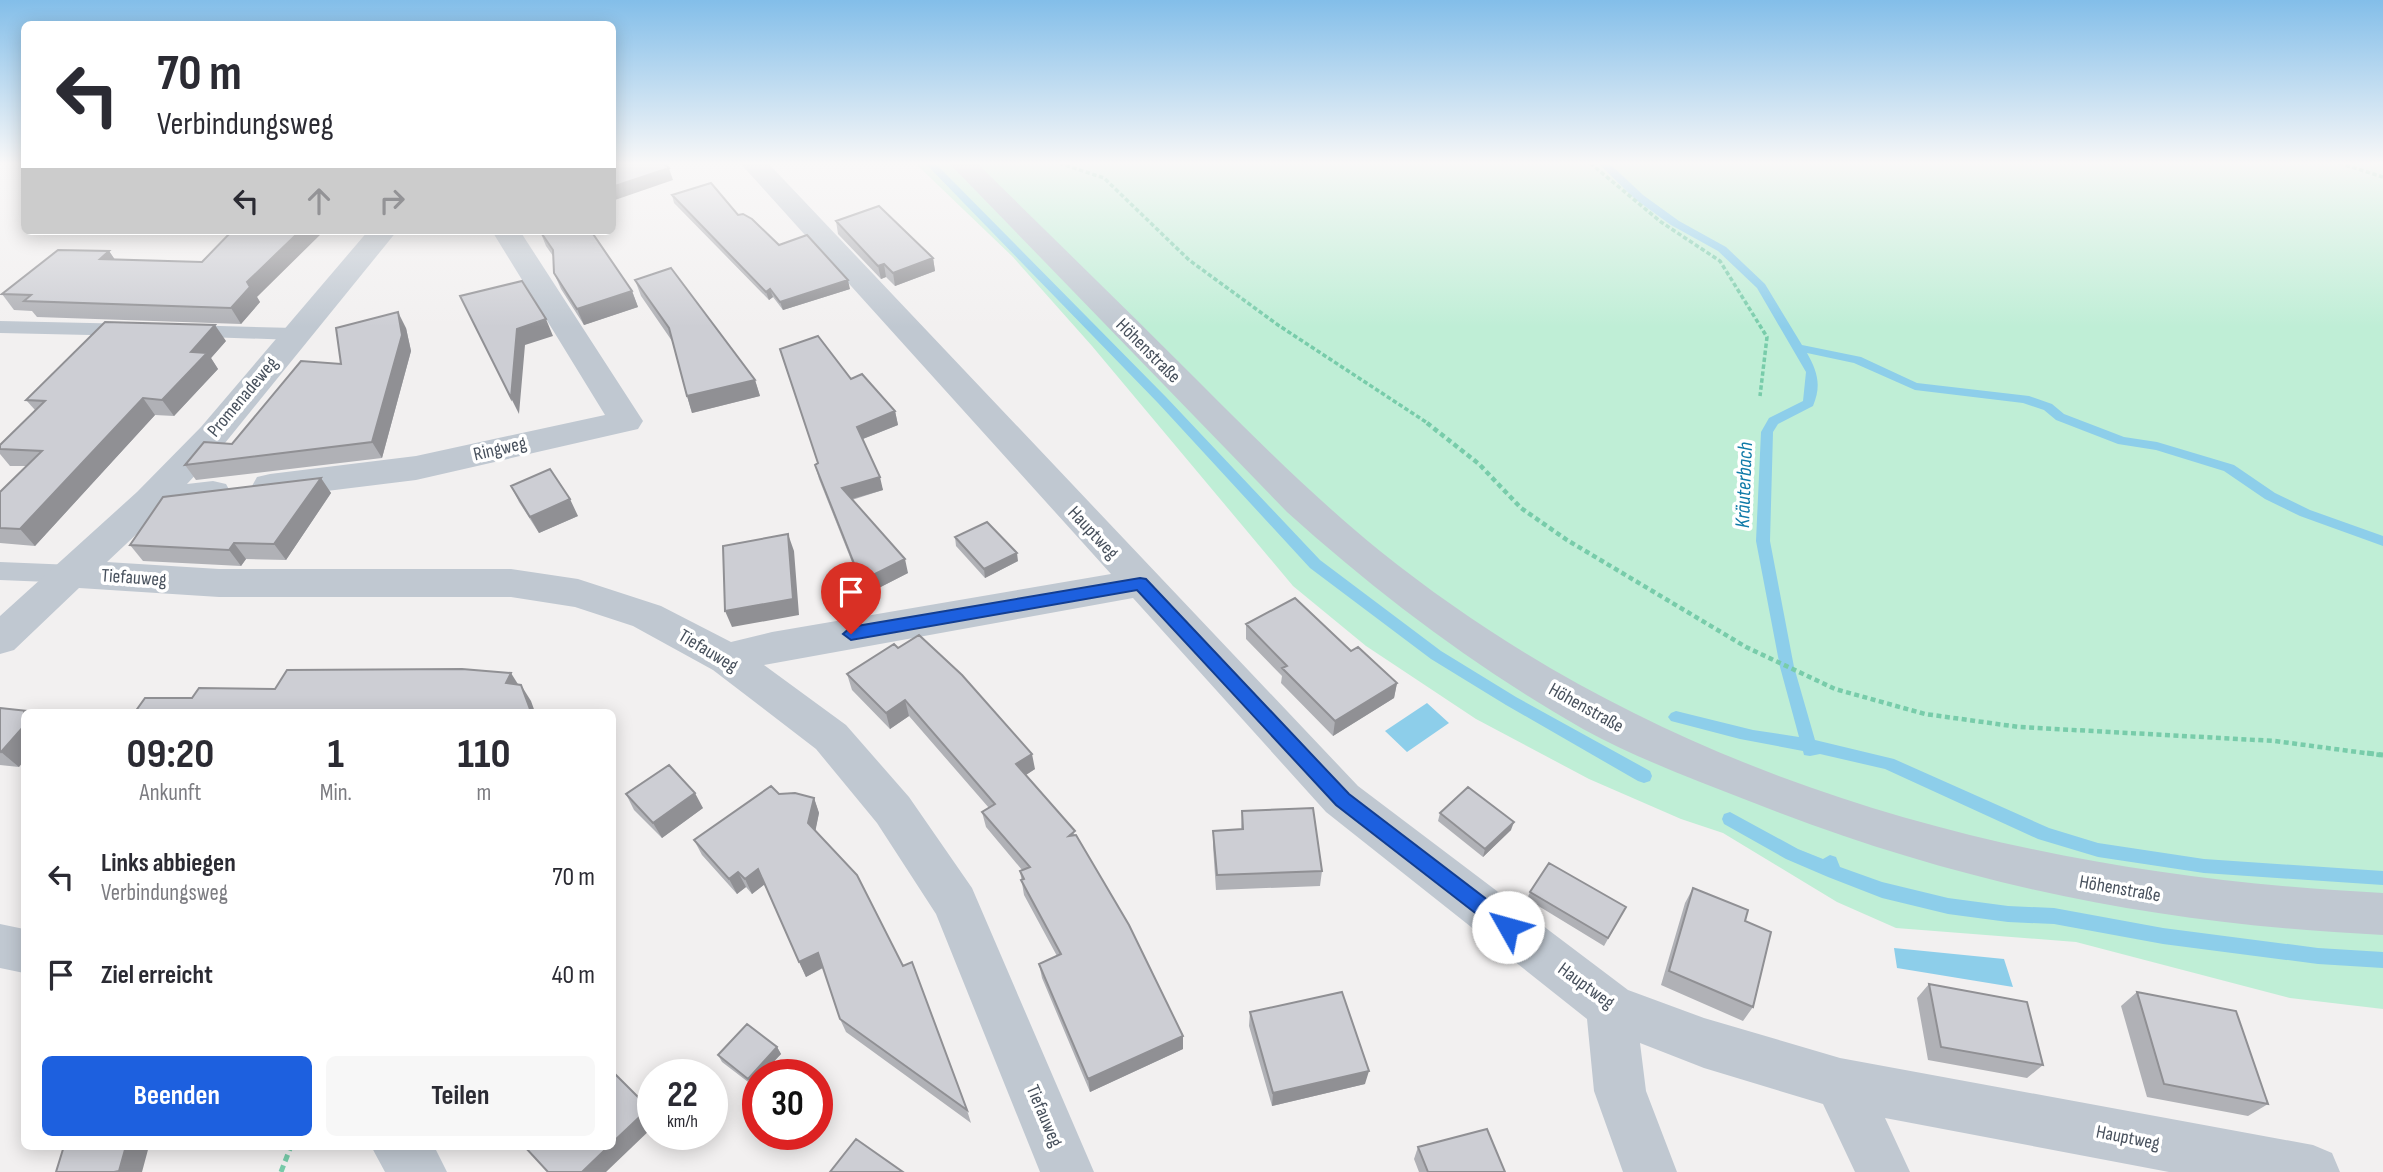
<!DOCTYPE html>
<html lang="de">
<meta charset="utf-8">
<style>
:root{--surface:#fff;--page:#f7f7f7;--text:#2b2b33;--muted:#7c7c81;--accent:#1d60df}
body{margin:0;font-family:"Sofia Sans Condensed",sans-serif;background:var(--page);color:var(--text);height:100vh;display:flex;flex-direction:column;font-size:26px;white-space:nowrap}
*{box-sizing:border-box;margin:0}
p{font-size:23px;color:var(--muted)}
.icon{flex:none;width:38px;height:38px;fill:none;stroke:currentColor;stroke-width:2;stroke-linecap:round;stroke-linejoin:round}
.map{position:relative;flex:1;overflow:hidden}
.sheet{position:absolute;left:21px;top:709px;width:595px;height:441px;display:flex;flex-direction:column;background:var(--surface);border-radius:10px;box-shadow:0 4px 18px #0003}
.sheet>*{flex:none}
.guide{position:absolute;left:21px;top:21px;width:595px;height:214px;border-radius:10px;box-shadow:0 4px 18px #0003;background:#fff;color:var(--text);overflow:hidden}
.speed{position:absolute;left:637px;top:1059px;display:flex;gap:14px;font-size:35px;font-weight:700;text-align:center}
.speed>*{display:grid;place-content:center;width:91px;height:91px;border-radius:50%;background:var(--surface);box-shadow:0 4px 18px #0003;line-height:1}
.speed small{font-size:18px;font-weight:400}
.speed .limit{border:10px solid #d22;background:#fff;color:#111}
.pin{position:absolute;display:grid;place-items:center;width:60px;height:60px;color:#fff;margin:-72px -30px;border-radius:50% 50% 50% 0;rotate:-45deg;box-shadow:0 0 7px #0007}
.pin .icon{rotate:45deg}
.me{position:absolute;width:77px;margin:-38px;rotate:308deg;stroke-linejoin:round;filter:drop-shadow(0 0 5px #0008)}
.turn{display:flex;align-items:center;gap:24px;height:147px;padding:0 21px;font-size:32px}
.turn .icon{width:91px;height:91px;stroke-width:2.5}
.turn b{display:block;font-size:49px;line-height:60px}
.lanes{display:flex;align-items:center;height:66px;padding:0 21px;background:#0003;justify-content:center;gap:35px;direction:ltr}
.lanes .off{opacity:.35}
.eta{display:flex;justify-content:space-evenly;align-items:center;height:119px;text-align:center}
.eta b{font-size:42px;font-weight:700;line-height:49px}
.primary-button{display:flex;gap:14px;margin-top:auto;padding:14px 21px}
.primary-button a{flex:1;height:80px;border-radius:10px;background:var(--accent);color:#fff;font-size:28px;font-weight:700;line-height:80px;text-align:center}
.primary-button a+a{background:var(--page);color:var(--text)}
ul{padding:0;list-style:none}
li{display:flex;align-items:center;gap:21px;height:98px;padding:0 21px}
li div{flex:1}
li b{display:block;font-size:26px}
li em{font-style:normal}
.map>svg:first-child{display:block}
.green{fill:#bfeed6}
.water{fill:#8dceea}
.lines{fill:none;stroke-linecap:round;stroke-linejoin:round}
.stream{fill:#8dceea;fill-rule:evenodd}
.path-far2{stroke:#78ccaa;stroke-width:3.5;stroke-dasharray:4.5 2.5;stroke-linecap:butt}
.path-far1{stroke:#78ccaa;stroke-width:4.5;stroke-dasharray:5 3.5;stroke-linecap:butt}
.path{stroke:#78ccaa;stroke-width:5;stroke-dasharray:7 4.5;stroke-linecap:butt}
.service{fill:#c0c8d1;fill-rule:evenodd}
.minor{fill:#c0c8d1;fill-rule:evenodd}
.tertiary{fill:#c0c8d1;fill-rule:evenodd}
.wall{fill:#b0b1b6}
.shaded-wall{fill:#909094}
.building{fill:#cdced4;stroke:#909094;stroke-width:2}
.route{fill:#1d60df;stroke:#133e91;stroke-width:2}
.labels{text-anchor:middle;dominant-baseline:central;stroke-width:7;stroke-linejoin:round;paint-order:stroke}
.street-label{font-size:19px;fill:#48515d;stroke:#fff}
.water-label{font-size:21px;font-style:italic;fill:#0f7aa8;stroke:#fff}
</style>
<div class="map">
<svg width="2383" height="1172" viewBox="0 0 2383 1172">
<rect width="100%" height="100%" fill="#f2f0f0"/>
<path class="green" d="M 915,163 L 2383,163 L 2383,1009 L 2290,998 L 2076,942 L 1896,928 L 1837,902 L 1723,833 L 1681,819 L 1589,779 L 1476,719 L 1366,646 L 1293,586 L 1092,346 L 1013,257 Z"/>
<path class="water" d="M 1427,703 L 1449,723 L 1407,752 L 1385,731 Z
M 1894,948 L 2004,959 L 2013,987 L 1897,968 Z"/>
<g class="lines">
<path class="stream" d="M 925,163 L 935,163 L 1166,397 L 1320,560 L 1441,651 L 1516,697 L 1650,771 L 1652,776 L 1650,781 L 1644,783 L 1638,781 L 1506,705 L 1431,659 L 1310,568 L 1158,403 Z
M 1598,163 L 1609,163 L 1643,195 L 1679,221 L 1726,247 L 1765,284 L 1802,345 L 1861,357 L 1917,383 L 2029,396 L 2052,404 L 2064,414 L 2124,437 L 2157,442 L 2234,465 L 2275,493 L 2310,510 L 2383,536 L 2383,546 L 2300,516 L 2265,499 L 2224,471 L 2156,450 L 2118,444 L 2056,420 L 2044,410 L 2023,403 L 1915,390 L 1854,363 L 1807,353 C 1817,371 1822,385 1813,406 L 1778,424 L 1773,432 L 1770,541 L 1794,667 L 1815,740 L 1894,759 L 2049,828 L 2098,843 L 2204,859 L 2383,871 L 2383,885 L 2204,873 L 2098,857 L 2038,839 L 1885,769 L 1820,754 L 1810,756 L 1804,755 L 1803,751 L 1740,739 L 1671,721 L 1668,717 L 1671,713 L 1676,711 L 1753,730 L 1799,737 L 1780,667 L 1756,541 L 1761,432 L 1769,418 L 1803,401 L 1806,372 L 1757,288 L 1718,251 L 1671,225 L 1635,199 Z
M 1730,812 L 1798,849 L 1823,859 L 1830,855 L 1836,857 L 1840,867 L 1882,882 L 1948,898 L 2008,906 L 2054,908 L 2163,928 L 2318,948 L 2383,952 L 2383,968 L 2318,964 L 2163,944 L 2054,924 L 2008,922 L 1948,914 L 1882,898 L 1828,877 L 1786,859 L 1724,824 L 1722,819 L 1724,814 Z"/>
<path class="path-far2" d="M 1059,163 L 1104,178 L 1189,260 L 1278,325 L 1429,424
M 1590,163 L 1661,222 L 1720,261 L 1767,337 L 1760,396
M 2339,163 L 2383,177"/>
<path class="path-far1" d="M 1427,423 L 1479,464 L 1521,508 L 1567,540 L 1746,647 L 1835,689 L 1925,714 L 2019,727 L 2275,741 L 2380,755"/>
<path class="path" d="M 2367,753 L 2383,755
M 281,1172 L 291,1146"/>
<path class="service" d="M 0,321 L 135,324 L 143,325 L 146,330 L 143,335 L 135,336 L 0,333 Z
M 184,325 L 295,328 L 303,329 L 306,334 L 303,339 L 295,340 L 176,336 L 173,331 L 176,326 Z
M 0,562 L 73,565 L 82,567 L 86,574 L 82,581 L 73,583 L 0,580 Z"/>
<path class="minor" d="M 740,163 L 768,163 L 1358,786 L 1628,990 L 1704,1018 L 1840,1058 L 2313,1145 L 2332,1153 L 2340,1172 L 2169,1172 L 1885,1118 L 1910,1172 L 1855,1172 L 1823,1104 L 1704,1068 L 1640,1043 L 1646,1091 L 1677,1172 L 1623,1172 L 1594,1091 L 1587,1019 L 1326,812 L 1133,598 L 764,665 L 846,725 L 909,797 L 972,888 L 1094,1172 L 1040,1172 L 936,914 L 877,823 L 816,749 L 713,670 L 633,626 L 575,607 L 511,597 L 219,597 L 79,588 L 14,650 L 0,654 L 0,616 L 137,492 L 201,427 L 368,231 L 397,231 L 225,443 L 187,484 L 213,481 L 226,484 L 231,493 L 226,502 L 160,512 L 107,562 L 219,569 L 511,569 L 578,579 L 661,606 L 731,642 L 772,632 L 1111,574 Z
M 492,231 L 520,231 L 643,421 L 638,429 L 416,480 L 270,498 L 257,495 L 252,486 L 257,477 L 270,474 L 416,456 L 605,415 Z
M 0,924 L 24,929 L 24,973 L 0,968 Z
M 371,1146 L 434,1146 L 447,1172 L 385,1172 Z"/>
<path class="tertiary" d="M 949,163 L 977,163 C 1051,236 1126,309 1200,383 C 1258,441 1316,499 1380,551 C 1668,782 2020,875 2383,893 L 2383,935 C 2157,924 1960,885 1749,801 C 1693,779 1636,758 1583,729 C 1476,668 1378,594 1287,512 Z"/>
</g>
<path class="wall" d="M 672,195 L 738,215 L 779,245 L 850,289 L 783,310 L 773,297 L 769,300 L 674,203 Z
M 836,221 L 933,258 L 935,271 L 895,286 L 886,277 L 881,279 L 838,234 Z
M 540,231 L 632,291 L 638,307 L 584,325 L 561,289 L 554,273 L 553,256 L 546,246 Z
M 109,251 L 115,260 L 257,297 L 260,302 L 241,324 L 37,317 L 32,311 L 14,310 L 2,294 Z
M 635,280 L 755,380 L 760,396 L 692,413 L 687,396 L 672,341 L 641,296 Z
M 406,328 L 411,351 L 382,458 L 196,480 L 185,465 L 232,444 L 341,364 Z
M 226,341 L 211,358 L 218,369 L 174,416 L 155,415 L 35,546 L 0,543 L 0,492 L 26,466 L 10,466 L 0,454 L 0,445 L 35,410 L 26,400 Z
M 780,349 L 851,379 L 895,411 L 898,425 L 863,439 L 883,490 L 852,500 L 908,573 L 865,595 L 819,479 L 815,465 L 818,464 Z
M 321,478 L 331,493 L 286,560 L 246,559 L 241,566 L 143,561 L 130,545 Z
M 511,486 L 578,516 L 539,533 L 519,502 Z
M 955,537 L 1018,561 L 985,578 L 956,546 Z
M 1246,624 L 1351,651 L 1397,683 L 1394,698 L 1333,736 L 1281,683 L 1282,676 L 1246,639 Z
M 894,644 L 1035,769 L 1026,775 L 1076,836 L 1183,1049 L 1090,1092 L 1042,978 L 1039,964 L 1057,956 L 1024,895 L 1020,871 L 1022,870 L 986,827 L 982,812 L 989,808 L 909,716 L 890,729 L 852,690 L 847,674 Z
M 0,708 L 38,712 L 24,712 L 19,767 L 0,765 Z
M 626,794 L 703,808 L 662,838 L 634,810 Z
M 779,794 L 814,798 L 819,813 L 815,831 L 967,1110 L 971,1123 L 846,1032 L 840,1019 L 823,968 L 806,977 L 765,884 L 752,894 L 746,887 L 737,894 L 702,855 L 694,840 Z
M 1242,811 L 1322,871 L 1320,886 L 1216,890 L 1213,846 L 1213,831 L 1241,830 Z
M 1440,813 L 1511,830 L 1483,857 L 1438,821 Z
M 1693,888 L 1753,1007 L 1743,1021 L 1661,985 L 1685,903 Z
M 1530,892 L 1626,907 L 1604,946 L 1527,899 Z
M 1929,984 L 2043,1065 L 2027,1078 L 1928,1060 L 1917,998 Z
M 2137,992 L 2268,1104 L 2248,1116 L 2147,1097 L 2121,1006 Z
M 1250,1012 L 1365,1084 L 1272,1106 L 1249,1026 Z
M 777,1047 L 781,1054 L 762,1074 L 758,1074 L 758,1079 L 752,1085 L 722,1062 L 718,1055 Z
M 1418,1147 L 1505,1172 L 1419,1172 L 1414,1159 Z"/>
<path class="shaded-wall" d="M 669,168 L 673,180 L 612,201 L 612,187 Z
M 300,231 L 324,231 L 257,297 L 260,302 L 241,324 L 231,308 L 247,282 Z
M 109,251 L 120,267 L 100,259 Z
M 933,258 L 935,271 L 895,286 L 893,273 Z
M 884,264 L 886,277 L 881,279 L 878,266 Z
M 848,280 L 850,289 L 783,310 L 780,302 Z
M 770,289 L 773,297 L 769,300 L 766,292 Z
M 632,291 L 638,307 L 584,325 L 577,309 Z
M 398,312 L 406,328 L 411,351 L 382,458 L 372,442 Z
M 546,319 L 553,336 L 525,345 L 519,414 L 511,398 L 517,329 Z
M 215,325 L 226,341 L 211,358 L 218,369 L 174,416 L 162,400 L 191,352 Z
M 755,380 L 760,396 L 692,413 L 687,396 Z
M 143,398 L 155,415 L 35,546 L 20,529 Z
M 895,411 L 898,425 L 860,440 L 857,427 Z
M 880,477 L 883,490 L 845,501 L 842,488 Z
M 321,478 L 331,493 L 286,560 L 274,544 Z
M 570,499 L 578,516 L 539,533 L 530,517 Z
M 788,534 L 794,551 L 799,615 L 732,627 L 725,611 Z
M 234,543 L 246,559 L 241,566 L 229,550 Z
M 1017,553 L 1018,561 L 985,578 L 984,569 Z
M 905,559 L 908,573 L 865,595 L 861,581 Z
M 511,673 L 521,689 L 506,683 Z
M 1397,683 L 1394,698 L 1333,736 L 1335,721 Z
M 521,685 L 531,701 L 535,712 L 531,712 Z
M 905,700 L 909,716 L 890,729 L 886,713 Z
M 24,726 L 24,761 L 19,767 L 1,752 Z
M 1032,754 L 1035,769 L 1018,780 L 1016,764 Z
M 695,793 L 703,808 L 662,838 L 653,823 Z
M 814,798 L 819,813 L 814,838 L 808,823 Z
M 1514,822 L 1511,830 L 1483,857 L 1485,849 Z
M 758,869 L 765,884 L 752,894 L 745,879 Z
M 738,872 L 746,887 L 737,894 L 729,879 Z
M 818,953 L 824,967 L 806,977 L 799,962 Z
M 1183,1036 L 1183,1049 L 1090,1092 L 1088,1079 Z
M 777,1047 L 781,1054 L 762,1074 L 758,1074 L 758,1079 L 752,1085 L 748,1079 Z
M 1369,1071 L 1365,1084 L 1272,1106 L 1273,1093 Z
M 649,1108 L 653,1113 L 653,1127 L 606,1172 L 582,1172 L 609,1146 L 612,1146 L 612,1143 Z
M 126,1146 L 149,1146 L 142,1172 L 114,1172 Z"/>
<path class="building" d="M 612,163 L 663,163 L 669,168 L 612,187 Z
M 711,183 L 738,215 L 743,214 L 752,219 L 779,245 L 807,235 L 848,280 L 780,302 L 770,289 L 766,292 L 672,195 Z
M 879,206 L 933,258 L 893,273 L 884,264 L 878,266 L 836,221 Z
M 232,231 L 300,231 L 247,282 L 250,287 L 231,308 L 24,301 L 31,295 L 2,294 L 58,250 L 109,251 L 100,259 L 202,262 Z
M 540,231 L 591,231 L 632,291 L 577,309 L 554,273 L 553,250 Z
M 671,268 L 755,380 L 687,396 L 669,328 L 635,280 Z
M 522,281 L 546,319 L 517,329 L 511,398 L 460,296 Z
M 398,312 L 402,335 L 372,442 L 185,465 L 204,442 L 232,444 L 301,361 L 341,364 L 336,328 Z
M 105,322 L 215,325 L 191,352 L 207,353 L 162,400 L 143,398 L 20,529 L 0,528 L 0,492 L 42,451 L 0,449 L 0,445 L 45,401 L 26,400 Z
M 818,336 L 851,379 L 862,374 L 895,411 L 857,427 L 880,477 L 842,488 L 905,559 L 861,581 L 815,465 L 818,463 L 780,349 Z
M 550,469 L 570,499 L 530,517 L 511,486 Z
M 321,478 L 274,544 L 234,543 L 229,550 L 130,545 L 163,497 Z
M 987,522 L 1017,553 L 984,569 L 955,537 Z
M 788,534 L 793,599 L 725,611 L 723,546 Z
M 1295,598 L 1351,651 L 1358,647 L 1397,683 L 1335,721 L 1282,668 L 1287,666 L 1246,624 Z
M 919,635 L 962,675 L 1032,754 L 1016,764 L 1075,831 L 1069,836 L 1076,835 L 1129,925 L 1183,1036 L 1088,1079 L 1039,964 L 1061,954 L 1021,880 L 1024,879 L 1020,871 L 1030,867 L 982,812 L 995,804 L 905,700 L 886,713 L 847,674 L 894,644 L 898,648 Z
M 462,669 L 511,673 L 506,683 L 521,685 L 531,712 L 414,712 L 400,710 L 399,712 L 135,712 L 145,698 L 192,698 L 199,688 L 275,689 L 287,670 Z
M 0,708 L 37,712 L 24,712 L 24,726 L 1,752 L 0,751 Z
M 669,765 L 695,793 L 653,823 L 626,794 Z
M 771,786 L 779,794 L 795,793 L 814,798 L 808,823 L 857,875 L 903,966 L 912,962 L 967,1110 L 840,1019 L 818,953 L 799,962 L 758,869 L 745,879 L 738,872 L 729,879 L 694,840 Z
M 1468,787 L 1514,822 L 1485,849 L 1440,813 Z
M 1313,808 L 1322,871 L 1217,875 L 1213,831 L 1243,829 L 1242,811 Z
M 1549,863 L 1626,907 L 1608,938 L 1530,892 Z
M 1693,888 L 1748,910 L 1745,921 L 1771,932 L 1753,1007 L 1669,971 Z
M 1929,984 L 2027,1002 L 2043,1065 L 1941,1047 Z
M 1342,992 L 1369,1071 L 1273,1093 L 1250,1012 Z
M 2137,992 L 2236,1011 L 2268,1104 L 2164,1084 Z
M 747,1024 L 777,1047 L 748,1079 L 718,1055 Z
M 612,1071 L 649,1108 L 612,1143 Z
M 1487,1129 L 1505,1172 L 1428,1172 L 1418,1147 Z
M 856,1139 L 903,1172 L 830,1172 Z
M 64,1146 L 126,1146 L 119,1171 L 114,1172 L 56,1172 Z
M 524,1146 L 609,1146 L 582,1172 L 548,1172 Z"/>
<linearGradient id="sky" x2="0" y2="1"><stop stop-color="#83bee9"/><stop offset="0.5" stop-color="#f9f8f8"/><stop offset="1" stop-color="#f9f8f8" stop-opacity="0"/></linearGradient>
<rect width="2383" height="327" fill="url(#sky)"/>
<path class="route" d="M 1140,578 L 1146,579 L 1349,794 L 1515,921 L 1518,927 L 1515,933 L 1508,936 L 1501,933 L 1336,805 L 1137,590 L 851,640 L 843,634 L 851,627 Z"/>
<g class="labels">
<g class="street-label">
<text transform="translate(1148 351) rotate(45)">Höhenstraße</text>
<text transform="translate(243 397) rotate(-50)">Promenadeweg</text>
<text transform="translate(500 449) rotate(-13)">Ringweg</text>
<text transform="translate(1093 533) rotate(47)">Hauptweg</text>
<text transform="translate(134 578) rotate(4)">Tiefauweg</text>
<text transform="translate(708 651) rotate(31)">Tiefauweg</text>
<text transform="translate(1586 708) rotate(29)">Höhenstraße</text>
<text transform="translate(2120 889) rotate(10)">Höhenstraße</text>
<text transform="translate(1586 986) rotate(36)">Hauptweg</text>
<text transform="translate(1044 1116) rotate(67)">Tiefauweg</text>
<text transform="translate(2128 1138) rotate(11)">Hauptweg</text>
</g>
<g class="water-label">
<text transform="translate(1744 485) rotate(-88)">Kräuterbach</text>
</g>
</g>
</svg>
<div class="speed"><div>22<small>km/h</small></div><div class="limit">30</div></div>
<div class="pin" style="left:851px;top:634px;background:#d93025"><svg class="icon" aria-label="arrive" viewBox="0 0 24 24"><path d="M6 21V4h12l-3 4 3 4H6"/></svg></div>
<svg class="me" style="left:1508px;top:927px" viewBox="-20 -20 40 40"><circle r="19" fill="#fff"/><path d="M0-13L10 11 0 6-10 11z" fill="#1d60df"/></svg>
<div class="guide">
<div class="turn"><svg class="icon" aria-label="left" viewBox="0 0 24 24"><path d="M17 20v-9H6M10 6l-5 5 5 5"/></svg><div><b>70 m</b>Verbindungsweg</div></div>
<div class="lanes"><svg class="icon" aria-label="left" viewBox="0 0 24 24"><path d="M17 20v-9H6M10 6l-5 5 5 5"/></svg><svg class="icon off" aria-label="ahead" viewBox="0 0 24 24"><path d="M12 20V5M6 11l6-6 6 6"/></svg><svg class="icon off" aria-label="right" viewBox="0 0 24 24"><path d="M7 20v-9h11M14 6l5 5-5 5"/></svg></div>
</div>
<section class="sheet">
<div class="eta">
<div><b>09:20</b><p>Ankunft</p></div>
<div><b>1</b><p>Min.</p></div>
<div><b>110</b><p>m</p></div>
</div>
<ul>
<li><svg class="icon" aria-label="left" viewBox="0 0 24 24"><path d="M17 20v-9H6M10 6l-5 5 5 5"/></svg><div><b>Links abbiegen</b><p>Verbindungsweg</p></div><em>70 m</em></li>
<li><svg class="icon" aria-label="arrive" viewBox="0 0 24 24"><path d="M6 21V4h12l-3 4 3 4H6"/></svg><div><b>Ziel erreicht</b></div><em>40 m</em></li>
</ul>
<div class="primary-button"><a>Beenden</a><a>Teilen</a></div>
</section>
</div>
